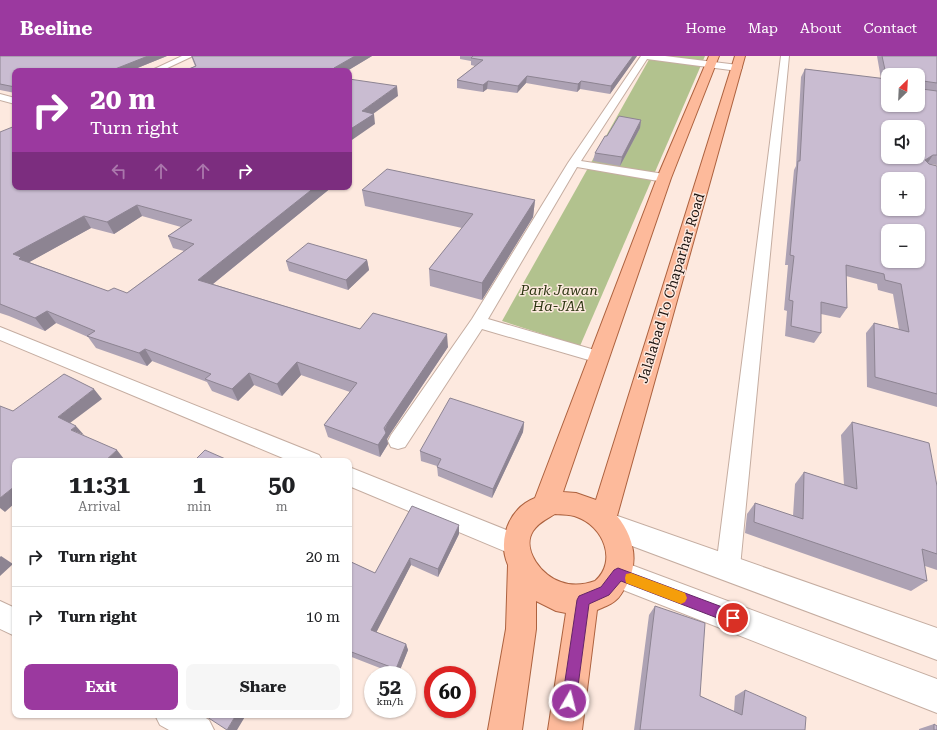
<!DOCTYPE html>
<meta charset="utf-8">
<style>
:root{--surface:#fff;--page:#f6f6f6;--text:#202124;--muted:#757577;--line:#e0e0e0;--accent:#9b399f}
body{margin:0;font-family:"Roboto Serif",serif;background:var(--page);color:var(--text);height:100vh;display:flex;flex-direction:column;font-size:15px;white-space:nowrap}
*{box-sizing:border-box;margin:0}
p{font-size:13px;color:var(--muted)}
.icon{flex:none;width:22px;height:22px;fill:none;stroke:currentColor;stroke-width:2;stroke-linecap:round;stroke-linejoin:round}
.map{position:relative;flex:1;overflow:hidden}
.side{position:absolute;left:12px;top:402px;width:340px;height:260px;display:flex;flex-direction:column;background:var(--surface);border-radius:8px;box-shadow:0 1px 3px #0004}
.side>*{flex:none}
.hud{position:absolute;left:12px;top:12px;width:340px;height:122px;border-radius:8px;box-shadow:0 1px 3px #0004;background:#9b399f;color:#fff;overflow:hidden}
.needle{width:26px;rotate:24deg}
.buttons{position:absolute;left:881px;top:12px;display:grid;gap:8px}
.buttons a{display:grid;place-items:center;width:44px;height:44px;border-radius:8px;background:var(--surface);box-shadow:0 1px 3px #0004;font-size:20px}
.speed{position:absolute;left:364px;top:610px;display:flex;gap:8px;font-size:20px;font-weight:700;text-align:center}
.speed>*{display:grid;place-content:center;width:52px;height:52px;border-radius:50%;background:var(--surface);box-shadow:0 1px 3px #0004;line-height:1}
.speed small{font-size:10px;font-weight:400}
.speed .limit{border:6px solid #d22;background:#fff;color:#111}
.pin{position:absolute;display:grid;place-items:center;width:34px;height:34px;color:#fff;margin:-17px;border:2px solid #fff;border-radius:50%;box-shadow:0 1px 4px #0007}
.me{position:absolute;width:44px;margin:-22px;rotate:8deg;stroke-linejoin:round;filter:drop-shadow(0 0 3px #0008)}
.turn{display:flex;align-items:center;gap:14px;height:84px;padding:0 12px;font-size:18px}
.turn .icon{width:52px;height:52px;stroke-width:2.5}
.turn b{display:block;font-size:28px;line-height:34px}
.lanes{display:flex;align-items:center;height:38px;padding:0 12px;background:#0003;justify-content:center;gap:20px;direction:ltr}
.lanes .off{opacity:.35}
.eta{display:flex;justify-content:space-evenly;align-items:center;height:68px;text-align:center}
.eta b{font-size:24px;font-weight:700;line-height:28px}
.cta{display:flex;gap:8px;margin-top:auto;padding:8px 12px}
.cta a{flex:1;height:46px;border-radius:8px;background:var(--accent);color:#fff;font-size:16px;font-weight:700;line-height:46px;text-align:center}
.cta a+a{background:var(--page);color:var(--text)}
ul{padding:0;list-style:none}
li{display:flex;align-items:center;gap:12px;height:60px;padding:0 12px;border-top:1px solid var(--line)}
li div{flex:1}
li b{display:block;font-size:15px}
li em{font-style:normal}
header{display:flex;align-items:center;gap:24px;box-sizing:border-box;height:56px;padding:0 20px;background:var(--accent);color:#fff}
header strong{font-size:19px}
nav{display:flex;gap:22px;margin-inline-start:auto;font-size:14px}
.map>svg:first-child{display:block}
.green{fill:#b2c28e}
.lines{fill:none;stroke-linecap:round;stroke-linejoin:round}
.minor-casing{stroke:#c5ada1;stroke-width:2}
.tertiary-casing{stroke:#c5ada1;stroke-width:2}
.primary-casing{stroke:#ad623f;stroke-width:2}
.minor{fill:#fff;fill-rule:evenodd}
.tertiary{fill:#fff;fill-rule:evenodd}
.primary{fill:#fdba9b;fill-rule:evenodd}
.wall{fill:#ada2b4;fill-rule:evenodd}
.shaded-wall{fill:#8d8492}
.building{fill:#c9bcd1;stroke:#8d8492;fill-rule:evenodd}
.route{fill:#9b399f;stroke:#652567}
.slow{fill:#f59e0b}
.labels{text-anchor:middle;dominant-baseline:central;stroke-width:3;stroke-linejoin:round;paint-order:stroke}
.street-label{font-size:14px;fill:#1c130f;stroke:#fde9df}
.park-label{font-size:14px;font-style:italic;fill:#2c3511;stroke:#fde9df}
</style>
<header>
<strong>Beeline</strong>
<nav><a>Home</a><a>Map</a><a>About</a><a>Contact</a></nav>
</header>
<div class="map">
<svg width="937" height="674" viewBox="0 0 937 674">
<rect width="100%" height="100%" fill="#fde9df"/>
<path class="green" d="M 651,0 L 705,0 L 580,290 L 502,265 Z"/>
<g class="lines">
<g class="minor-casing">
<path id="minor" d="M 182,0 L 193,0 L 161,15 L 150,15 Z
M 641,0 L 665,0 L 738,9 L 742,12 L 738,15 L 647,3 L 581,105 L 664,118 L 670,122 L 664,126 L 577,111 L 488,263 L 605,297 L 608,301 L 605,305 L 599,307 L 482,273 L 405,391 L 398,393 L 391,391 L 388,385 L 391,379 L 472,263 L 568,107 Z
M 781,0 L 789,0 L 740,511 L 737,519 L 728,523 L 719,519 L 716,511 Z
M 0,38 L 15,42 L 15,48 L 0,44 Z
M 0,271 L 319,399 L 323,405 L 290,405 L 0,284 Z
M 349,411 L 524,481 L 528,489 L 524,497 L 516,500 L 349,430 Z
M 0,545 L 15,552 L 15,580 L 0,573 Z
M 155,659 L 201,659 L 209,664 L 214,674 L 169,674 L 160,669 Z"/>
</g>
<g class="tertiary-casing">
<path id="tertiary" d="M 609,457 L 937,572 L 937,604 L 600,478 L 596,469 L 600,460 Z
M 618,504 L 937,623 L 937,657 L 608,528 L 604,518 L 608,508 Z"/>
</g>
<g class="primary-casing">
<path id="primary" d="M 709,0 L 719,0 L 671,122 L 563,436 L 576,437 L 596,444 L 735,0 L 745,0 L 617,460 C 634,481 640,507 625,532 C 622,536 620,541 616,544 C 611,549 603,551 597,554 L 582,674 L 548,674 L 566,557 L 556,555 L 536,545 L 536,573 L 522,674 L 488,674 L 506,573 L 508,509 C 497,484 509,452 535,442 L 657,122 ZM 555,458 C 562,459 570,458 577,461 C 603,470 618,505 595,525 C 584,529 572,530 561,526 C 543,521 521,494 533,475 C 539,466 547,463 555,458 Z"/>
</g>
<use href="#minor" class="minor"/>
<use href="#tertiary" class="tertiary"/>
<use href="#primary" class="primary"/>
</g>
<path class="wall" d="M 0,0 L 167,0 L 130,15 L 15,15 L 15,37 L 0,34 Z
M 191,0 L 372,0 L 347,15 L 184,15 L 195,10 Z
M 460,0 L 637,0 L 610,38 L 580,33 L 577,36 L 526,27 L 517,37 L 487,33 L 483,36 L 457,32 L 457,24 L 475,10 L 471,9 L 471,5 L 460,3 Z
M 877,0 L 937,0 L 937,109 L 928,108 L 937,110 L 937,351 L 867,331 L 866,277 L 874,267 L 899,273 L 893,238 L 878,234 L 877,228 L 846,220 L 847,252 L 840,262 L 821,258 L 821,277 L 814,287 L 785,280 L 787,255 L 784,254 L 788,209 L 785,209 L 794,114 L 796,110 L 801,21 L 805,13 L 881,23 Z
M 641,64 L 640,72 L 620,110 L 593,105 L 595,97 L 607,80 Z
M 0,76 L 15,131 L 332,131 L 213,228 L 360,273 L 448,291 L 390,378 L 387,383 L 388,388 L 380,401 L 328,381 L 324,369 L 350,336 L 301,319 L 282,340 L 254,329 L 238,345 L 212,335 L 207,326 L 152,305 L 147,310 L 96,292 L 88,281 L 56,267 L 45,275 L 9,260 L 0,257 ZM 142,160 L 181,171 L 168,180 L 173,192 L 184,195 L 127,237 L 108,235 L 29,206 L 91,172 L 114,178 Z
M 362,134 L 535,144 L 533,161 L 482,244 L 430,230 L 429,213 L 462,172 L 365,150 Z
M 367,204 L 369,214 L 348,234 L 289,215 L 286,205 Z
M 524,366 L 523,376 L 492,442 L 438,420 L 437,410 L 421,405 L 420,395 Z
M 852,366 L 937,430 L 937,514 L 925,510 L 927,525 L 911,535 L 745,477 L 747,458 L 755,447 L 793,460 L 795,428 L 804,416 L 844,429 L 841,379 Z
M 459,478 L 438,521 L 411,509 L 376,576 L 406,588 L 408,594 L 398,619 L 349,600 L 349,505 L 375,517 Z
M 655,550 L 700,640 L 734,655 L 735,640 L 745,634 L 805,674 L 634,674 L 649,559 Z
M 934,668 L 937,674 L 919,674 L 919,673 Z"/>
<path class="shaded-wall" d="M 148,0 L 167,0 L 130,15 L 110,15 Z
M 355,0 L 372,0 L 347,15 L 334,15 L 334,12 Z
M 633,0 L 637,0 L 610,38 L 611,30 Z
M 527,20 L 526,27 L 517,37 L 518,30 Z
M 488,25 L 487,33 L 483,36 L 483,29 Z
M 581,25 L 580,33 L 577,36 L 578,28 Z
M 397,30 L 398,40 L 373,58 L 374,58 L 375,68 L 349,86 L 349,75 L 362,55 Z
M 641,64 L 640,72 L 620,110 L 622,101 Z
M 933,99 L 927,108 L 925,104 Z
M 315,131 L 332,131 L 203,236 L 198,224 Z
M 535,144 L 533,161 L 482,244 L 482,227 Z
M 137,149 L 142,160 L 114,178 L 107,166 Z
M 84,160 L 91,172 L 26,208 L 13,198 Z
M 367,204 L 369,214 L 348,234 L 346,224 Z
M 47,255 L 56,267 L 45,275 L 35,262 Z
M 447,278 L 448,291 L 390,378 L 387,383 L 388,388 L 380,401 L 378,389 L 388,366 Z
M 145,293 L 152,305 L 147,310 L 139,297 Z
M 297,306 L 301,319 L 282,340 L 277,328 Z
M 249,317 L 254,329 L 238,345 L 232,333 Z
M 94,333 L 102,343 L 66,370 L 58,361 Z
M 524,366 L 523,376 L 492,442 L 493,433 Z
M 76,370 L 84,379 L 71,374 Z
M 117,394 L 124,403 L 122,405 L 105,405 Z
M 15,430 L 15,447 L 5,456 L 0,452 L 0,442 Z
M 459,469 L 459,478 L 438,521 L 438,513 Z
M 1,500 L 13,508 L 0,520 L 0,501 Z
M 410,502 L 411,509 L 374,581 L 371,574 Z
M 406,588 L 408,594 L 398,619 L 396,613 Z
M 236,659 L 246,659 L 237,674 L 227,674 Z"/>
<path class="building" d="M 0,0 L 148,0 L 110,15 L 15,15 L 15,31 L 0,28 Z
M 192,0 L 355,0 L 334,12 L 344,15 L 184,15 L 196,10 Z
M 473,0 L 633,0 L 611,30 L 581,25 L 578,28 L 527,20 L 518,30 L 488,25 L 483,29 L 457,24 L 483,4 L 471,2 Z
M 882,0 L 937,0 L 937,27 L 923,25 L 921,26 L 922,33 L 937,35 L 937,99 L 933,99 L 925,104 L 929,108 L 937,110 L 937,338 L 875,321 L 874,267 L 909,276 L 901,228 L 885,224 L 884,218 L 846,209 L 847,252 L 821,246 L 821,277 L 791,270 L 793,245 L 789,244 L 794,200 L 790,199 L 798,105 L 800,105 L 805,13 L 887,23 ZM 888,19 L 918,19 L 918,49 L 888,49 ZM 888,71 L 918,71 L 918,101 L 888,101 ZM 888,123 L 918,123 L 918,153 L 888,153 ZM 888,175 L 918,175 L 918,205 L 888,205 Z
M 349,23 L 397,30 L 362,55 L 374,58 L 349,74 Z
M 619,60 L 641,64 L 622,101 L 595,97 L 605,80 L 607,80 Z
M 15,70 L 15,131 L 315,131 L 198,224 L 360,273 L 373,257 L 447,278 L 388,366 L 384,372 L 386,377 L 378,389 L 324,369 L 357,327 L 297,306 L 277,328 L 249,317 L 232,333 L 205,323 L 211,318 L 145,293 L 139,297 L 87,280 L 95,275 L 47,255 L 35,262 L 0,248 L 0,76 ZM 137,149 L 192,164 L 168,180 L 194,188 L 127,237 L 114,232 L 108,235 L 19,203 L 21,201 L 13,198 L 84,160 L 107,166 Z
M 387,113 L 535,144 L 482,227 L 429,213 L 473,158 L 362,134 Z
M 308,187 L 367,204 L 346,224 L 286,205 Z
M 64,318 L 94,333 L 58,361 L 76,370 L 71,374 L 117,394 L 105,405 L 15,405 L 15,430 L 0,442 L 0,350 L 13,355 Z
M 450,342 L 524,366 L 493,433 L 437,411 L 441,403 L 420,395 Z
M 852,366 L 929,387 L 937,430 L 937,498 L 922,493 L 927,525 L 754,466 L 755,447 L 803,463 L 804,416 L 857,433 Z
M 205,394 L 230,405 L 194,405 Z
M 412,450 L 459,469 L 438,513 L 410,502 L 371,574 L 406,588 L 396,613 L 349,595 L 349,505 L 375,517 Z
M 655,550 L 705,567 L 700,640 L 742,659 L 745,634 L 806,661 L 805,674 L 640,674 Z
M 204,659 L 236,659 L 227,674 Z
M 934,668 L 937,670 L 937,674 L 934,674 Z"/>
<path class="route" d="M 618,512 L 733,555 L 737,557 L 739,562 L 737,566 L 733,568 L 621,525 L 609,539 L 589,548 L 576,645 L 574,650 L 569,652 L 564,650 L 562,645 L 577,544 L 579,540 L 601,531 L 614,514 Z"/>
<path class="slow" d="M 631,517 L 685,537 L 687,542 L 685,546 L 681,548 L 626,527 L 625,522 L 626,518 Z"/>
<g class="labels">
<g class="street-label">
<text transform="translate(671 232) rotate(-73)">Jalalabad To Chaparhar Road</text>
</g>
<g class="park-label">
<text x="559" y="234">Park Jawan<tspan x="559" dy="16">Ha-JAA</tspan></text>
</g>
</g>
</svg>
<div class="buttons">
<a><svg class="needle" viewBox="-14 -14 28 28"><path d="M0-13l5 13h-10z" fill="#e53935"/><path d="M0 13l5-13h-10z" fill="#757577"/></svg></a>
<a><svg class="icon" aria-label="sound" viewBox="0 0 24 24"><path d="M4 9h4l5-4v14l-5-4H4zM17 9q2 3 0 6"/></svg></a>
<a>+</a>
<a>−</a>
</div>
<div class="speed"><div>52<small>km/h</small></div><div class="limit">60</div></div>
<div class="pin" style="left:733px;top:562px;background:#d93025"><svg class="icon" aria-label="arrive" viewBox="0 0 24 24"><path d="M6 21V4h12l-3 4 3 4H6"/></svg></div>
<svg class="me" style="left:569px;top:645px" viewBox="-20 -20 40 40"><circle r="17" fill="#9b399f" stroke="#fff" stroke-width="3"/><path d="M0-11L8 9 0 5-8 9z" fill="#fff"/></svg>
<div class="hud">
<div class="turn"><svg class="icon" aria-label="right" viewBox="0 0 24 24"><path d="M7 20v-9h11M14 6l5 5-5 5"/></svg><div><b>20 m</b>Turn right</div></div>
<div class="lanes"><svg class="icon off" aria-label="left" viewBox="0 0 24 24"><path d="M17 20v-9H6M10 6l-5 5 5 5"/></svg><svg class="icon off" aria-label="ahead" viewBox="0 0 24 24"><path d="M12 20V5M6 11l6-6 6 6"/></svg><svg class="icon off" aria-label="ahead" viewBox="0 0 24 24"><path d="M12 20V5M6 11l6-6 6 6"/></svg><svg class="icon" aria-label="right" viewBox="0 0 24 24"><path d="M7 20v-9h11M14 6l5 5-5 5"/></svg></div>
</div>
<section class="side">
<div class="eta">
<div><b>11:31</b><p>Arrival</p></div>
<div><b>1</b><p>min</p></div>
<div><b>50</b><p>m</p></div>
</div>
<ul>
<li><svg class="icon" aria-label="right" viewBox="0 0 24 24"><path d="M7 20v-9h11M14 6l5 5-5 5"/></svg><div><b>Turn right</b></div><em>20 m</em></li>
<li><svg class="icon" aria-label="right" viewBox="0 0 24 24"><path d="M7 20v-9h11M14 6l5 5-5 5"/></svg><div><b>Turn right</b></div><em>10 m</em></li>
</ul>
<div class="cta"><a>Exit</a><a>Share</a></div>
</section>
</div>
